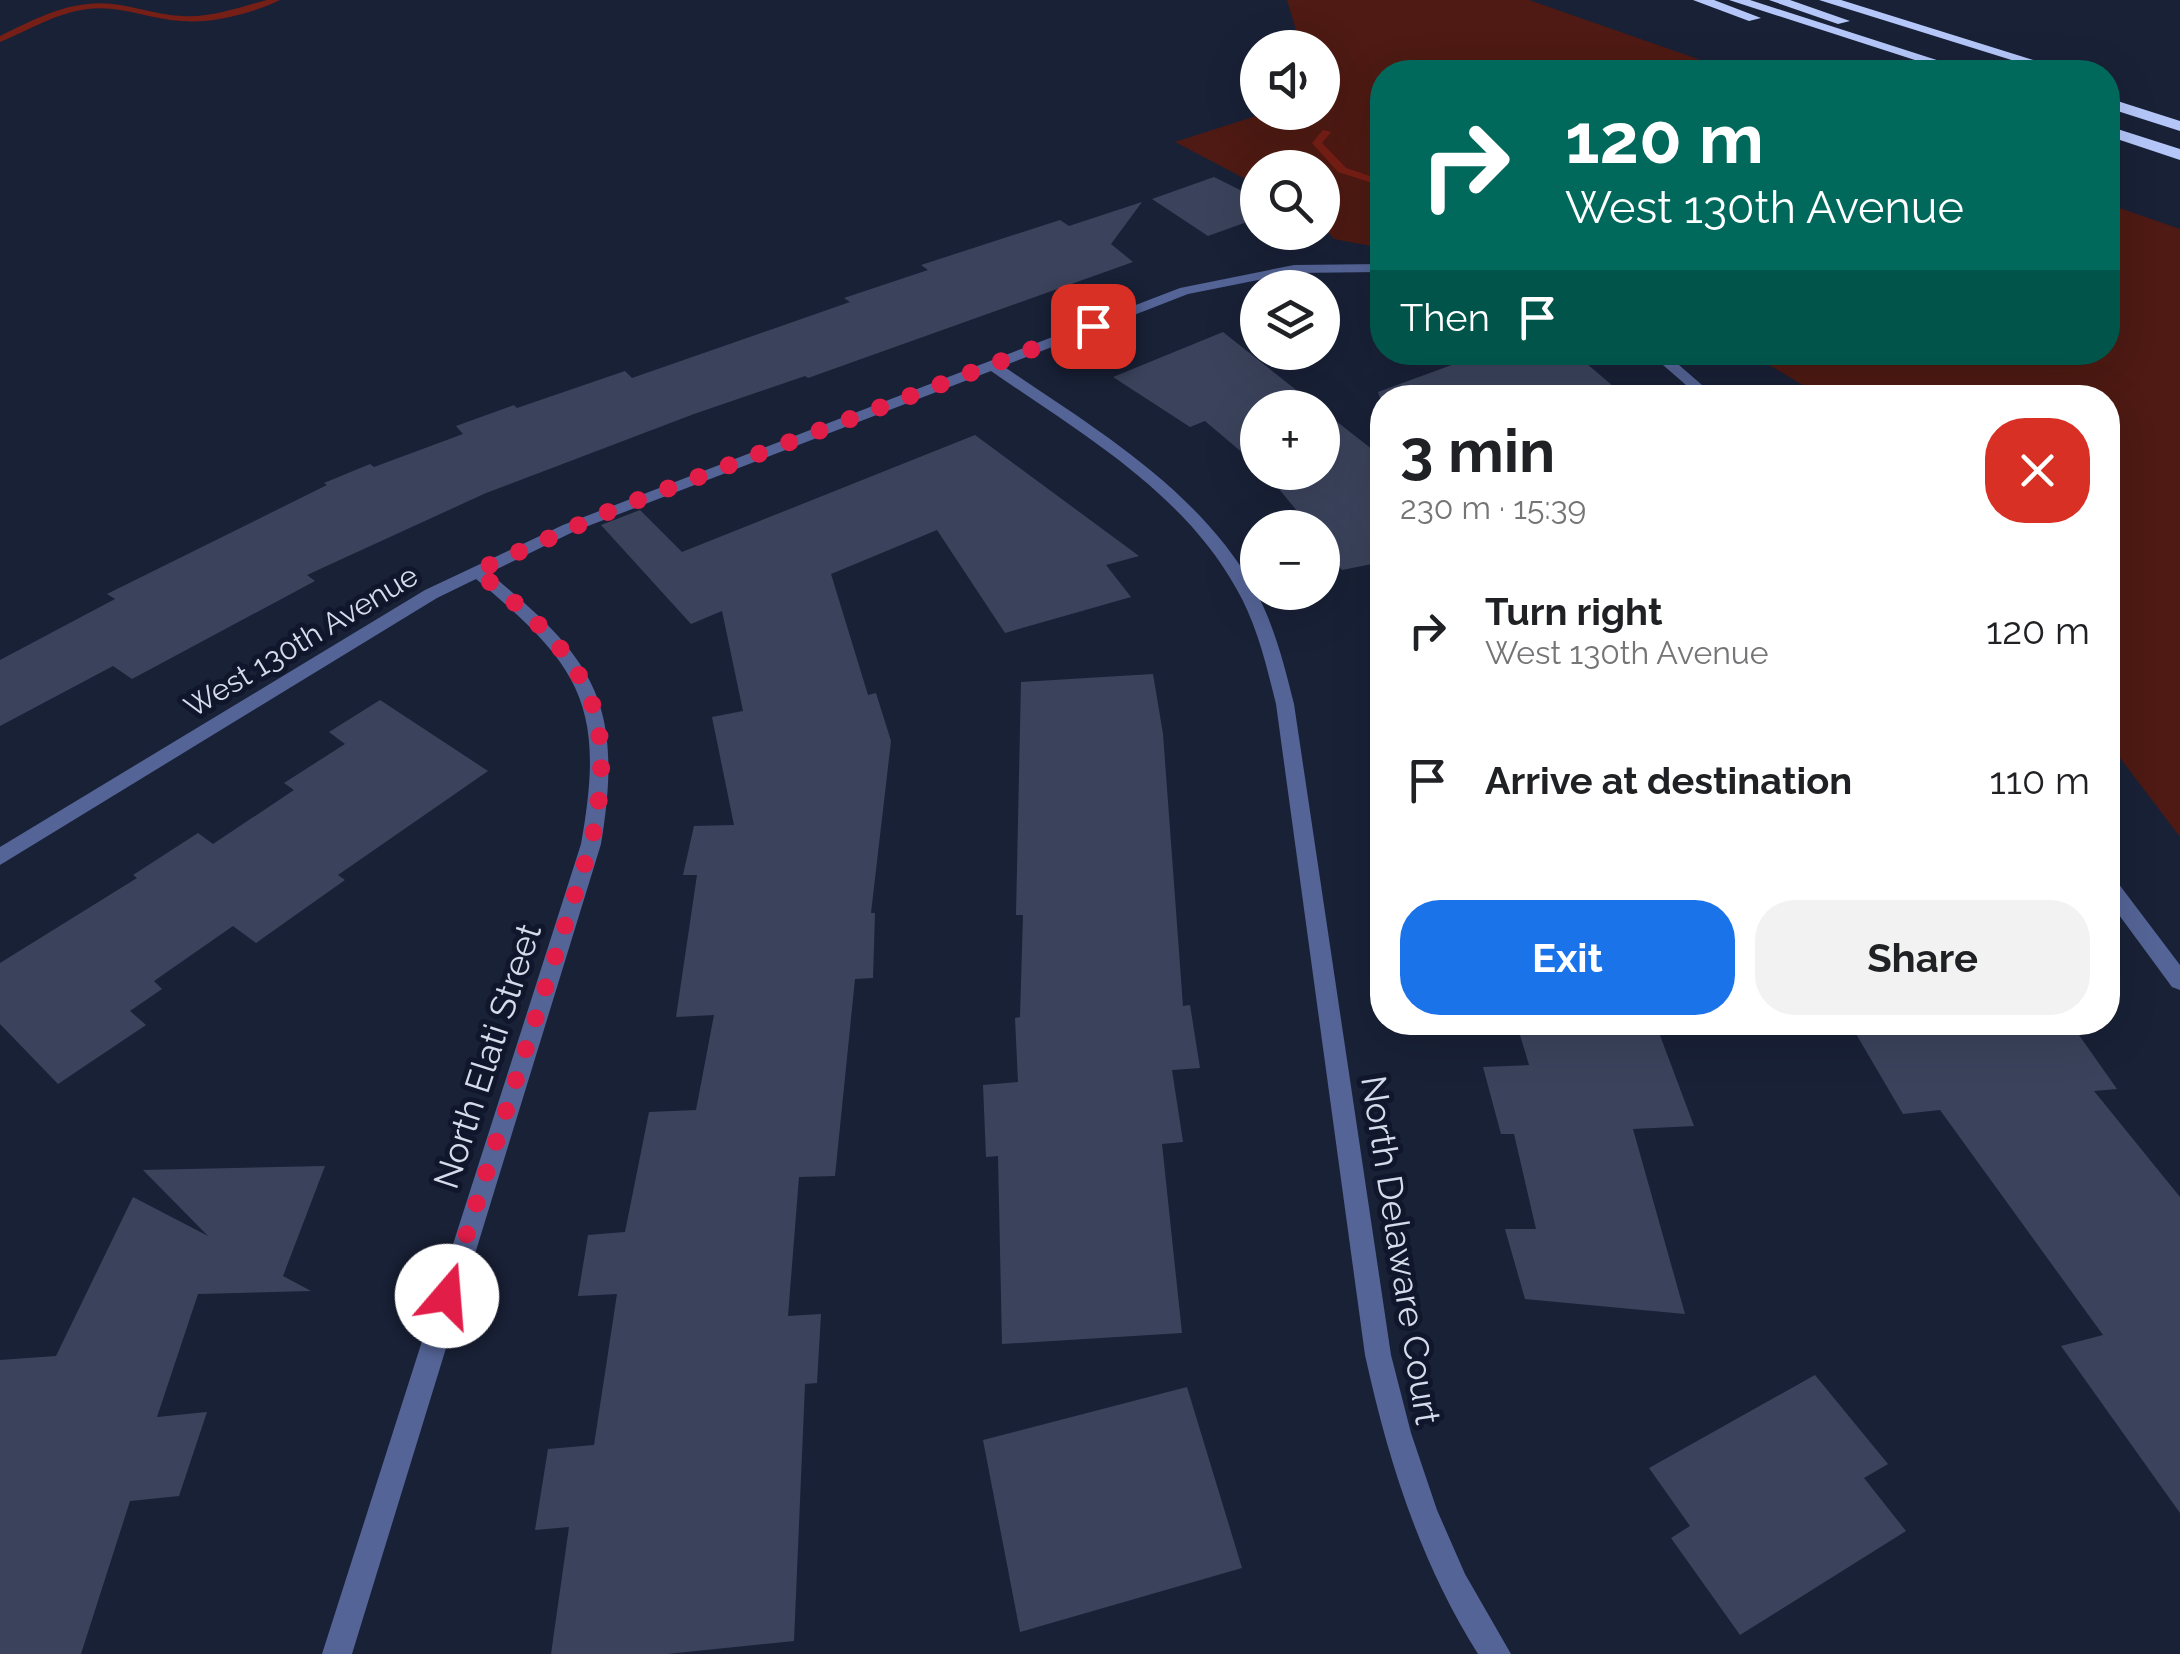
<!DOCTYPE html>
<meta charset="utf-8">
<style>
:root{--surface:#fff;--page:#f2f2f2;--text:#202124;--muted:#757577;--accent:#1a73e8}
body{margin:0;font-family:Raleway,sans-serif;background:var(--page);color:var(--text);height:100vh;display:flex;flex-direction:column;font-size:38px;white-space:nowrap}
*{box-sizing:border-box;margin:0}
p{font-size:32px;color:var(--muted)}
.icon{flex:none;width:55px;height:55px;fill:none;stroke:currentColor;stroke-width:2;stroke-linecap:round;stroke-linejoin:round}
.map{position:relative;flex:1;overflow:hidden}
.sheet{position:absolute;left:1370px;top:385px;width:750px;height:650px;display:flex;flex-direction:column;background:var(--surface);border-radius:40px;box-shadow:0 10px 40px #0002}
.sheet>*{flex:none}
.guide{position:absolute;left:1370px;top:60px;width:750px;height:305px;border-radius:40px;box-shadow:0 10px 40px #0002;background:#00695c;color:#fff;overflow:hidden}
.controls{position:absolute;left:1240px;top:30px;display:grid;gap:20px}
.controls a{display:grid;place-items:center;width:100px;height:100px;border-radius:50%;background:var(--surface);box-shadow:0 10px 40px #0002;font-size:50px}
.pin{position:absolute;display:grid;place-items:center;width:85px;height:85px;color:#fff;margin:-42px;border-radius:20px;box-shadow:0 5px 15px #0006}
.me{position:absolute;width:110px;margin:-55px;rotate:18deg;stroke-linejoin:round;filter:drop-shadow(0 0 8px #0008)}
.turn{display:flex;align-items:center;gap:35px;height:210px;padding:0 30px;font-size:45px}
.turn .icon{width:130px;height:130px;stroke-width:2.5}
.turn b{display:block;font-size:70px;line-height:85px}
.then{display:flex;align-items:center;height:95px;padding:0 30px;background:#0003;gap:20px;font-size:38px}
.round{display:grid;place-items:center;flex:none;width:105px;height:105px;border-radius:40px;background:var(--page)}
.head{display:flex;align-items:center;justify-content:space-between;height:170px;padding:0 30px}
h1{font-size:60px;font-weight:700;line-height:75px}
.primary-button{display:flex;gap:20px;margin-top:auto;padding:20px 30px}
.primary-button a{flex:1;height:115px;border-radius:40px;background:var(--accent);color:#fff;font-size:40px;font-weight:700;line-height:115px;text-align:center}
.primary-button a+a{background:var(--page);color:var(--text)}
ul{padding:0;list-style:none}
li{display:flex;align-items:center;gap:30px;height:150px;padding:0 30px}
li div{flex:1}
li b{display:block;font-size:38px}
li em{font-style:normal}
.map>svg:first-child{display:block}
.green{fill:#4e1a13}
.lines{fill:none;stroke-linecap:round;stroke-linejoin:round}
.stream{fill:#761f16;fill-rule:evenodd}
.building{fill:#3b435c}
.street{fill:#546496;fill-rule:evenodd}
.highway{fill:#b5c7f9;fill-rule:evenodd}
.route{stroke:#e11d48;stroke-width:18;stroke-dasharray:0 32.4}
.labels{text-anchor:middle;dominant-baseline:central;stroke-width:10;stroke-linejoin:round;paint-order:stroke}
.far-street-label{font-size:30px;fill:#d5dbea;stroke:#10172c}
.street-label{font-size:35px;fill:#d5dbea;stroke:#10172c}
</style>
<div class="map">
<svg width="2180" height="1654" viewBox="0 0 2180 1654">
<rect width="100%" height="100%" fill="#192137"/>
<path class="green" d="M 1287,0 L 1529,0 L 1735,72 L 1382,72 L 1382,248 L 1334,239 L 1323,226 L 1322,168 L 1258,168 L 1257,185 L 1175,142 L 1265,113 L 1322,112 L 1322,48 L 1301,47 Z
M 2108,204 L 2180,229 L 2180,837 L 2108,742 L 2108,398 L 1823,397 L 1749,353 L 2108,352 Z"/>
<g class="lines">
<path class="stream" d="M 267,0 L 280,0 C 253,13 211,24 181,21 C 149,19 120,5 88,9 C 55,13 30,30 0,42 L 0,36 C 29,22 56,7 88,4 C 121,0 150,15 182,16 C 210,18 240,7 267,0 Z
M 1323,130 L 1331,132 L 1322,143 L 1346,168 L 1382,180 L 1382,186 L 1338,172 L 1312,143 Z"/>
</g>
<path class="building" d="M 1214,177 L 1258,199 L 1258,218 L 1208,236 L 1152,199 Z
M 1142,202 L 1111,244 L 1133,262 L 808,378 L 805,376 L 694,414 L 486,493 L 307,575 L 315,581 L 132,679 L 113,666 L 0,726 L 0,660 L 115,599 L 107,594 L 327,485 L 324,483 L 370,464 L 374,467 L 463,434 L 456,426 L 514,405 L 517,408 L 625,371 L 632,378 L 850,302 L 844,298 L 928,270 L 921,265 L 1060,220 L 1069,226 Z
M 1223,332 L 1319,408 L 1258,408 L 1258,466 L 1205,421 L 1190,427 L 1113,377 Z
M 1487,352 L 1573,352 L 1627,398 L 1380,398 L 1378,392 Z
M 1322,410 L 1382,457 L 1382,562 L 1342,570 L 1322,544 L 1322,528 L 1311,528 L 1265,472 L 1322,472 Z
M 975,435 L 1139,556 L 1106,565 L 1131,597 L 1005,633 L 937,530 L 831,574 L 868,695 L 876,693 L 891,741 L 871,913 L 875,913 L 873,978 L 855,979 L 835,1176 L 799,1177 L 788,1316 L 821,1314 L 817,1383 L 805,1384 L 794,1641 L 667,1654 L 551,1654 L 569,1527 L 535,1530 L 548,1449 L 594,1445 L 617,1294 L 578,1296 L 588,1235 L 625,1232 L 649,1112 L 696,1110 L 714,1015 L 676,1017 L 697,875 L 683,875 L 694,826 L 734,825 L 712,717 L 743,711 L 722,611 L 691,624 L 601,525 L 640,510 L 682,552 Z
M 1153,674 L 1163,734 L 1183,1006 L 1190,1005 L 1200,1068 L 1172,1070 L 1183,1142 L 1162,1144 L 1182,1333 L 1002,1344 L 998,1156 L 986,1157 L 983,1085 L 1018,1082 L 1015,1018 L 1020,1017 L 1023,915 L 1016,915 L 1021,682 Z
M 380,700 L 488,771 L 338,875 L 345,880 L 256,943 L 233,926 L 154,981 L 162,989 L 130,1011 L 146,1025 L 58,1084 L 0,1024 L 0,963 L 137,878 L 133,875 L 198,833 L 213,844 L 294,790 L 284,783 L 345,744 L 329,732 Z
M 1655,1022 L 1694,1126 L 1633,1129 L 1685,1314 L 1525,1299 L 1505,1229 L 1536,1229 L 1514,1134 L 1501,1134 L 1483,1067 L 1529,1065 L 1517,1025 Z
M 1849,1022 L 2038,1022 L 2044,1031 L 2074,1028 L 2117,1089 L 2094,1091 L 2180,1197 L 2180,1513 L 2061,1346 L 2103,1335 L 1940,1110 L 1903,1114 Z
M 325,1166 L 283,1276 L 311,1291 L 198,1294 L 157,1417 L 207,1412 L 179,1496 L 130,1501 L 81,1654 L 0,1654 L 0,1360 L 56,1356 L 133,1197 L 208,1236 L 143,1170 Z
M 1815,1375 L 1888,1464 L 1864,1478 L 1906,1531 L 1740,1635 L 1671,1538 L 1690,1526 L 1649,1468 Z
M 1187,1387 L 1242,1568 L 1020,1632 L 983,1440 Z"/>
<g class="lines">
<path class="street" d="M 1382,264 L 1382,272 L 1294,273 L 1188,294 L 1003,366 C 1094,428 1198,489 1254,588 C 1274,624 1284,664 1294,704 L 1391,1355 L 1411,1433 L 1437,1510 L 1465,1574 L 1511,1654 L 1478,1654 C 1420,1562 1388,1460 1365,1355 L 1276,704 C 1266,664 1257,624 1236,588 C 1182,491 1079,432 991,371 L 575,531 L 489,573 C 596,660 624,705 601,844 L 352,1654 L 322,1654 L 581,844 C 606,706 581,666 476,579 L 437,598 L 0,865 L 0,847 L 425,590 L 563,525 L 1180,288 L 1294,265 Z
M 1648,352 L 1664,352 L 1717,398 L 1701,398 Z
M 2108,877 L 2115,879 L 2180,965 L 2180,990 L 2172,987 L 2108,900 Z"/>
<path class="highway" d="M 1693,0 L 1714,0 L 1761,18 L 1749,21 Z
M 1729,0 L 1750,0 L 1974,72 L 1952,72 Z
M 1769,0 L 1790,0 L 1850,21 L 1838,24 Z
M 1819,0 L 1841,0 L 2072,72 L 2050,72 Z
M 2108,98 L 2180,121 L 2180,131 L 2108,108 Z
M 2108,126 L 2180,149 L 2180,160 L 2108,136 Z"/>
</g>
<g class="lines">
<path class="route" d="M 447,1296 L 591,844 C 622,705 582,654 476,571 L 612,510 L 1093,326"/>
</g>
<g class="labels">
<g class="far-street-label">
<text transform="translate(301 641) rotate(-31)">West 130th Avenue</text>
</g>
<g class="street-label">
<text transform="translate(487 1056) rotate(-72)">North Elati Street</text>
<text transform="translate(1401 1250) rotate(81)">North Delaware Court</text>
</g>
</g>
</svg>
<div class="controls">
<a><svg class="icon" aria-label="sound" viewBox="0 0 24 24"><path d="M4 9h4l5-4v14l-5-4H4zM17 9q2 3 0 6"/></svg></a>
<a><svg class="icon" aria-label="search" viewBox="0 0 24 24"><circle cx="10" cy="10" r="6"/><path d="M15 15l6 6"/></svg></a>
<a><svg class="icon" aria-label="layers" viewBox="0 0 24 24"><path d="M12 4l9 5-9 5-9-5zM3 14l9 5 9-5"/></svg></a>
<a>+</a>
<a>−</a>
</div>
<div class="pin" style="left:1093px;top:326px;background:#d93025"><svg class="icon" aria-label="arrive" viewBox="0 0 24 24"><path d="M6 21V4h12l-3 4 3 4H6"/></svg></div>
<svg class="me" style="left:447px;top:1296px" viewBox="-20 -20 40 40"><circle r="19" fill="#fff"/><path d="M0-13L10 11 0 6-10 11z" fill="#e11d48"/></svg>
<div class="guide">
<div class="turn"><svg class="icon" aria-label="right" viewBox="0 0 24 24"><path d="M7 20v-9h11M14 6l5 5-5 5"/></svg><div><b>120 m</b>West 130th Avenue</div></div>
<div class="then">Then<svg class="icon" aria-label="arrive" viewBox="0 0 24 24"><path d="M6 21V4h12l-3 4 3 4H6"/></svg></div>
</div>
<section class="sheet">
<div class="head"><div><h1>3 min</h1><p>230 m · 15:39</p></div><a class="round" style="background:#d93025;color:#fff"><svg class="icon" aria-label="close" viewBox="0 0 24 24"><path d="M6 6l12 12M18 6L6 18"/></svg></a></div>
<ul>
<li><svg class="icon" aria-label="right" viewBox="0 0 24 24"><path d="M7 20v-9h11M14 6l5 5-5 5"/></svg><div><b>Turn right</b><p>West 130th Avenue</p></div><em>120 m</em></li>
<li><svg class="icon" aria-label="arrive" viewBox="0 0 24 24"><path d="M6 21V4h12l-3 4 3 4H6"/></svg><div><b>Arrive at destination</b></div><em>110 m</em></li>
</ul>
<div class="primary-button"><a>Exit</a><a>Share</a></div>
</section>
</div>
